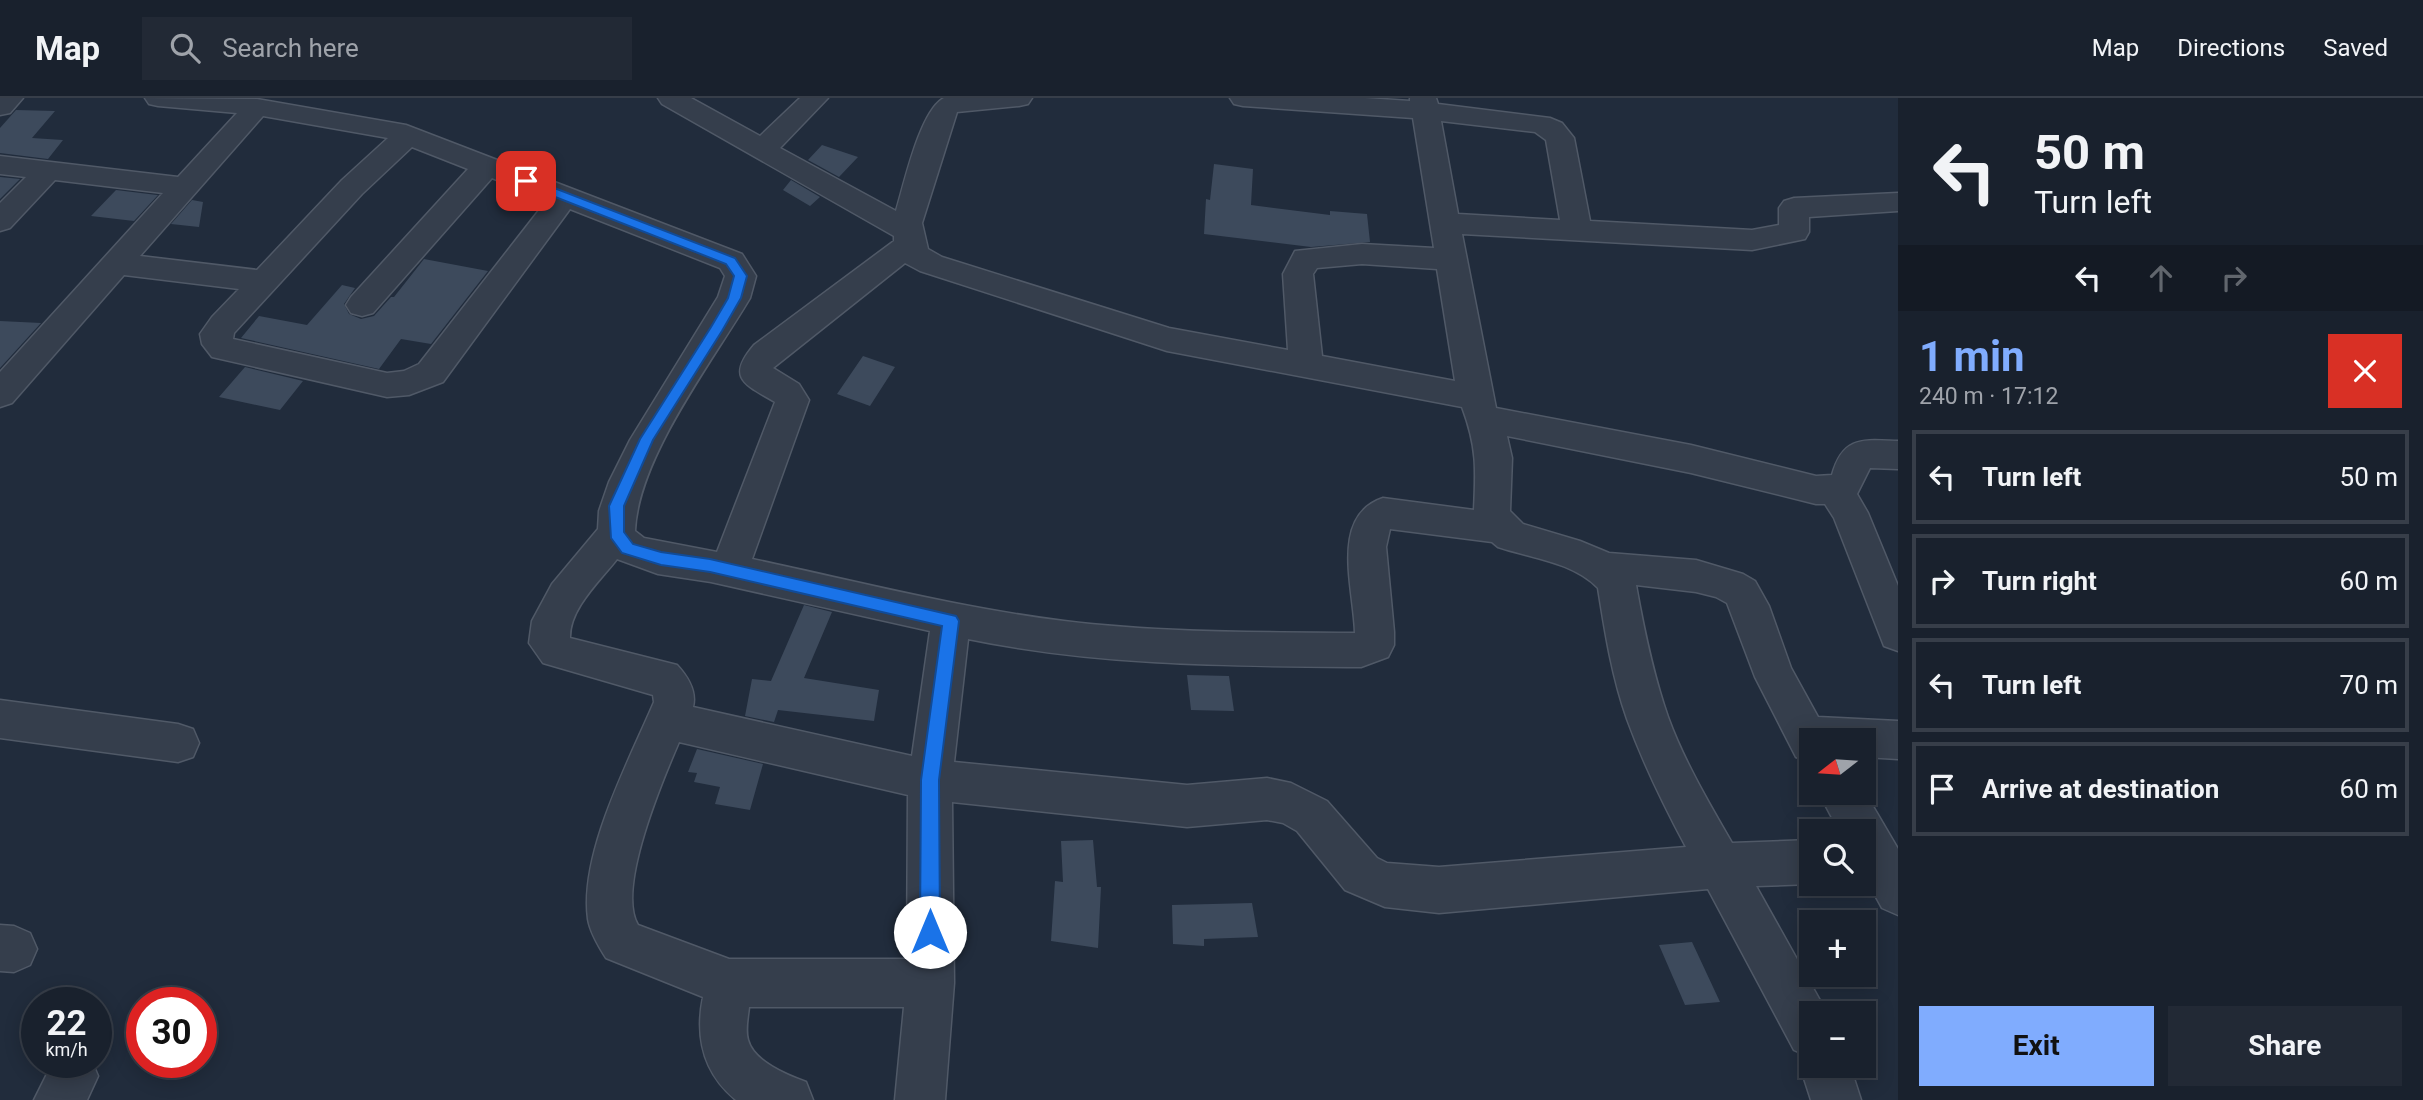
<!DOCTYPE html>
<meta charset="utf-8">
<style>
:root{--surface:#19212d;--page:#222935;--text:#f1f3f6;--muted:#9fa3aa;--line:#373e49;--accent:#80acfe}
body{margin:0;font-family:Roboto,sans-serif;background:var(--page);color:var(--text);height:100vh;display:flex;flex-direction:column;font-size:26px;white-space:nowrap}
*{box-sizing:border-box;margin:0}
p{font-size:23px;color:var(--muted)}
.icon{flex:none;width:38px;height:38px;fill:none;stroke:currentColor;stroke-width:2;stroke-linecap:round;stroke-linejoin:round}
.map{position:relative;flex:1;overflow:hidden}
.panel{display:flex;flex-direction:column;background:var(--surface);width:525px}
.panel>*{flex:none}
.top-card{background:#19212d;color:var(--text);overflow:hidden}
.needle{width:46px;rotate:253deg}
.buttons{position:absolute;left:1799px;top:630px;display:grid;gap:14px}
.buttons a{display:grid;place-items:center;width:77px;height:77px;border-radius:0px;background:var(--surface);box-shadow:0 4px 18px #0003,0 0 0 2px var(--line);font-size:35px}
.speed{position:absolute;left:21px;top:889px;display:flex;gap:14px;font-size:35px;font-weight:700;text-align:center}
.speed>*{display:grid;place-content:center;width:91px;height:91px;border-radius:50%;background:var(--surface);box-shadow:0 4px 18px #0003,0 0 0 2px var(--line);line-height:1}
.speed small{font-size:18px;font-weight:400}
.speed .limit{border:10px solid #d22;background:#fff;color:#111}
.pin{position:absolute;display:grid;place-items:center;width:60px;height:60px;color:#fff;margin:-30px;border-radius:14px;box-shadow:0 4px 10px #0006}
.me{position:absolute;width:77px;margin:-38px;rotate:0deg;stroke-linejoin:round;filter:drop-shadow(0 0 5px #0008)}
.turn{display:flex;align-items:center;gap:24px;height:147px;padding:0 21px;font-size:32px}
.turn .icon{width:91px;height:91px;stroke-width:2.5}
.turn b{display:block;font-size:49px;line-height:60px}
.lanes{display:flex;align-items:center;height:66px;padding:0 21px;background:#0003;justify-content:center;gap:35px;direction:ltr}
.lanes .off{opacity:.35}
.round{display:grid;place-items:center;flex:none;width:74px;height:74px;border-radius:0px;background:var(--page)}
.overview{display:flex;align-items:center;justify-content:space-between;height:119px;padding:0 21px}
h1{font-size:42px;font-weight:700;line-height:52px;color:var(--accent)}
.primary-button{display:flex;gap:14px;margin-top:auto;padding:14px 21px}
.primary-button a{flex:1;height:80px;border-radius:0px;background:var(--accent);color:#111;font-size:28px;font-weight:700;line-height:80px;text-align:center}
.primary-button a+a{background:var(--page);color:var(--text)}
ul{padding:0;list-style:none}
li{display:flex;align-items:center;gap:21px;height:94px;margin:0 14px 10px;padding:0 7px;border:4px solid var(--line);border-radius:0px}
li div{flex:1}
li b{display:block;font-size:26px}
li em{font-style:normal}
header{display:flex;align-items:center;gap:42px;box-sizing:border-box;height:98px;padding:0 35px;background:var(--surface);border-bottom:2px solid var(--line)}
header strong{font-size:33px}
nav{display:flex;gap:38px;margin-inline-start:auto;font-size:24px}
.search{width:490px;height:63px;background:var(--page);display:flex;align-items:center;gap:18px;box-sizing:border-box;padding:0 24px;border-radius:0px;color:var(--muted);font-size:26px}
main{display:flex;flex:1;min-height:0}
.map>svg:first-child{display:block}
.building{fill:#3d4a5c}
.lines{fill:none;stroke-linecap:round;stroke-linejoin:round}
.minor-casing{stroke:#505967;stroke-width:3}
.minor{fill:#353e4c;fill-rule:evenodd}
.route{fill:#1a73e8;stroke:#114b97;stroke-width:2}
</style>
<header>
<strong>Map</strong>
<div class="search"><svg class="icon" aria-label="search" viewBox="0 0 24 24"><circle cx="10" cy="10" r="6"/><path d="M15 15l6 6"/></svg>Search here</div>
<nav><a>Map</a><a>Directions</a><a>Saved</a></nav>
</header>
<main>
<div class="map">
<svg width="1898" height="1002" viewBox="0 0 1898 1002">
<rect width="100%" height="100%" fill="#212c3c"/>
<path class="building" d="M 16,12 L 55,13 L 32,40 L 63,42 L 48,61 L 0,55 L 0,30 Z
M 822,47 L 858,59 L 839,79 L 808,62 Z
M 1214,66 L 1253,71 L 1251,107 L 1330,117 L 1330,113 L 1367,116 L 1370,144 L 1311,149 L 1204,136 L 1206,101 L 1210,102 Z
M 0,79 L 20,81 L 0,101 Z
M 791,82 L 820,99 L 810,108 L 783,92 Z
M 116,92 L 157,97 L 158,97 L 134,123 L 91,118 Z
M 192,102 L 203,104 L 199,129 L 171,126 Z
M 424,161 L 488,173 L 431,246 L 401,241 L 379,271 L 241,240 L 259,218 L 307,227 L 342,187 L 355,190 L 344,206 L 349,216 L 361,221 L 374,218 L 391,199 L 394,199 Z
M 0,223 L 41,225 L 0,270 Z
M 863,258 L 895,269 L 870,308 L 837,296 Z
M 245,269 L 303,283 L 280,312 L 219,299 Z
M 804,507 L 832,514 L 804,580 L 879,592 L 874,623 L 778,612 L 774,624 L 745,618 L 752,581 L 771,583 Z
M 1187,577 L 1229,578 L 1234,613 L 1191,612 Z
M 697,651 L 763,666 L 750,712 L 715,706 L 720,689 L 694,684 L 697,675 L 688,674 Z
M 1093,742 L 1097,789 L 1101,789 L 1098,850 L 1051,843 L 1055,783 L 1063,784 L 1061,743 Z
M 1252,805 L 1258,839 L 1204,841 L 1204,848 L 1173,846 L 1172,807 Z
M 1692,844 L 1720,904 L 1685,907 L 1659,847 Z"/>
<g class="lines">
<g class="minor-casing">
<path id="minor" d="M 0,0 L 23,0 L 10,15 L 0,17 Z
M 145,0 L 257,1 L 406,27 L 742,156 L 756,178 L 750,200 C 712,264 638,360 635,433 L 644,440 L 717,454 L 775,304 C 744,286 726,280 754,247 L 894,143 L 894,138 L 662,6 L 658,0 L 691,0 L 760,38 L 800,0 L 828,0 L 780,50 L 896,113 C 904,87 920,12 944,0 L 1032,0 L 1028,6 L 1019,8 L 957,14 L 922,125 L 928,151 L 942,159 L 1169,230 L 1288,252 L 1283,176 L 1295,153 L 1362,146 L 1434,150 L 1413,20 L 1243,8 L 1234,6 L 1230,0 L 1365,0 L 1410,3 L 1410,0 L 1436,0 L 1438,6 L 1550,20 L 1562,25 L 1574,40 L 1590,123 L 1752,132 L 1779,127 L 1779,110 L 1784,103 L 1794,100 L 1898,95 L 1898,113 L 1809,119 L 1809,134 L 1805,141 L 1752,152 L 1462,136 L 1496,310 L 1691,347 L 1816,378 L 1832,377 C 1843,337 1864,342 1898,343 L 1898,371 L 1870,370 L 1857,396 L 1868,415 L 1898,488 L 1898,553 L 1884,548 L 1834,420 L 1825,406 L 1816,406 L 1691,375 L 1507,338 L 1512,360 L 1510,413 L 1523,426 L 1580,443 L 1609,455 L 1696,462 L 1743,476 L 1755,483 L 1769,508 L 1791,570 L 1818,619 L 1898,623 L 1898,661 L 1864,659 L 1864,642 L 1811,642 L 1811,664 L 1796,659 L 1755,579 L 1727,505 L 1716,499 L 1696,494 L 1636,487 C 1644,532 1653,576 1668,619 C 1684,663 1709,705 1732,745 L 1811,742 L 1811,786 L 1756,788 L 1827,915 L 1811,915 L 1811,968 L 1850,968 L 1861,1002 L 1811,1002 L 1800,968 L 1805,957 L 1794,952 L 1708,791 L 1439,815 L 1385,809 L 1345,792 L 1297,733 L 1283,725 L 1267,722 L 1187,729 L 952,704 L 954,885 L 945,1002 L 895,1002 L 904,909 L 749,909 C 748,919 745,932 748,942 C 754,964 787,977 806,984 L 813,1002 L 736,1002 C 703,975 695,939 703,899 L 606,860 C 599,849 590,834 588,821 C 579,756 629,663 654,604 L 653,597 L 543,565 L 529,545 L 532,523 L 552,486 L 598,431 L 599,413 L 609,384 L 630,342 L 718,199 L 725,178 L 720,170 L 570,111 L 443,284 L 409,297 L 387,299 L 212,259 L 202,246 L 200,236 L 212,219 L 239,191 L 124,177 L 12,305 L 0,309 L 0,274 L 163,95 L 55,82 L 10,130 L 0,133 L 0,105 L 26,79 L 0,76 L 0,58 L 178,79 L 237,15 L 158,8 L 149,6 ZM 263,18 L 388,40 L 342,82 L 257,172 L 140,158 ZM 1441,23 L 1535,34 L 1546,42 L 1560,122 L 1458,116 ZM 412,49 L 468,71 L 351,199 L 346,207 L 351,215 L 362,218 L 373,215 L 492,80 L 547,102 L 419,266 L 404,273 L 387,275 L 233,241 L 234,235 L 362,96 ZM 905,165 L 920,173 L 1167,253 L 1462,309 C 1477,349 1476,370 1474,412 L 1383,400 C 1329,418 1354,491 1355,535 C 1258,534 1161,535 1064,523 C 959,510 856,483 752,461 L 809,302 L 799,286 L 773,270 ZM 1362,166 L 1437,171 L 1455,283 L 1322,258 L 1313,176 L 1317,170 ZM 1390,431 L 1492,444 L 1498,449 C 1531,460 1573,464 1598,490 C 1605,534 1612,579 1627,621 C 1643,665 1664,708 1686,749 L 1439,769 L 1387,765 L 1377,760 L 1327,703 L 1291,685 L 1267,680 L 1187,687 L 954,664 L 968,541 C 1098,568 1229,568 1361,569 L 1388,559 L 1394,547 L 1394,534 L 1386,449 ZM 617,461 L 658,476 L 711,484 L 930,533 L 912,658 L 693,609 C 697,593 688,579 677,567 L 570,540 C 569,511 600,483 617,461 ZM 679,644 L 908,697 L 907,861 L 729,861 L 638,827 C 616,791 663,681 679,644 Z
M 0,602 L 178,626 L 193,631 L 199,645 L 193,659 L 178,664 L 0,640 Z
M 1864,693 L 1898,751 L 1898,817 L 1882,810 L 1864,777 L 1864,733 L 1839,733 L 1819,695 Z
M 0,827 L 14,828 L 30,835 L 37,851 L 30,867 L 14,874 L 0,873 Z
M 53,964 L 92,964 L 98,978 L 87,1002 L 34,1002 Z"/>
</g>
<use href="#minor" class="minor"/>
</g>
<path class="route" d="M 526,79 L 735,160 L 747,178 L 741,200 L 722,233 L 653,342 L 624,408 L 624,434 L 633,446 L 661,454 L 710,461 L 956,518 L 959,523 L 939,682 L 940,834 L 937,841 L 930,844 L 923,841 L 920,834 L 921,682 L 942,528 L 710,474 L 661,467 L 622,455 L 611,440 L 609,408 L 640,341 L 711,229 L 728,200 L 734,178 L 726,166 L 522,86 L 522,80 Z"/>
</svg>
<div class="buttons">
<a><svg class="needle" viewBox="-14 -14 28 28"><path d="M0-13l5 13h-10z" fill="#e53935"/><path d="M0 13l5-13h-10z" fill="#9fa3aa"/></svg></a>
<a><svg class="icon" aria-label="search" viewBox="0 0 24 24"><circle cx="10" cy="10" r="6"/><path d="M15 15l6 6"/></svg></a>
<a>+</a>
<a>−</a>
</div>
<div class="speed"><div>22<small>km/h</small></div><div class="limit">30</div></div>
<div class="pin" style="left:526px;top:83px;background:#d93025"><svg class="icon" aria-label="arrive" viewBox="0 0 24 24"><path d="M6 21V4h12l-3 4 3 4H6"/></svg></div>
<svg class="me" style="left:930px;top:834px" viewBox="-20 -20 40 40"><circle r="19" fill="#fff"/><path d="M0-13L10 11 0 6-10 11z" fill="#1a73e8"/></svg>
</div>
<section class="panel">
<div class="top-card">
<div class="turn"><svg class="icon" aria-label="left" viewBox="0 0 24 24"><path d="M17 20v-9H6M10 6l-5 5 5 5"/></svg><div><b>50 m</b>Turn left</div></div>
<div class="lanes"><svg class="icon" aria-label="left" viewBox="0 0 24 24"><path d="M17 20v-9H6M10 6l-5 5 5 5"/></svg><svg class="icon off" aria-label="ahead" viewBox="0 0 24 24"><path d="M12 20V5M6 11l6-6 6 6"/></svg><svg class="icon off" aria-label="right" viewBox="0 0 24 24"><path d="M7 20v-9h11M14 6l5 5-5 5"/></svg></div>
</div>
<div class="overview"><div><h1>1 min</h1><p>240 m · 17:12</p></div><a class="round" style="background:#d93025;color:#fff"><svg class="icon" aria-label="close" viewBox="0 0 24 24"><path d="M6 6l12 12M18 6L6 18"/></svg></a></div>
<ul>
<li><svg class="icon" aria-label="left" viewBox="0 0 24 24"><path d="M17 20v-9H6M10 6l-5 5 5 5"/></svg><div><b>Turn left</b></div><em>50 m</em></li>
<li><svg class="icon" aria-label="right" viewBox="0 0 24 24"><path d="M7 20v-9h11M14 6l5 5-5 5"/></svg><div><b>Turn right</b></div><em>60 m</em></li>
<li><svg class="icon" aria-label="left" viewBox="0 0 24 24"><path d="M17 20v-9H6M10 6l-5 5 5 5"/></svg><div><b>Turn left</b></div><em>70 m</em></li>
<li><svg class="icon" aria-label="arrive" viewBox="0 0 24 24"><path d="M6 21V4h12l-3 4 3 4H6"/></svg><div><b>Arrive at destination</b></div><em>60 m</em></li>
</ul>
<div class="primary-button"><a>Exit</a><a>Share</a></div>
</section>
</main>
